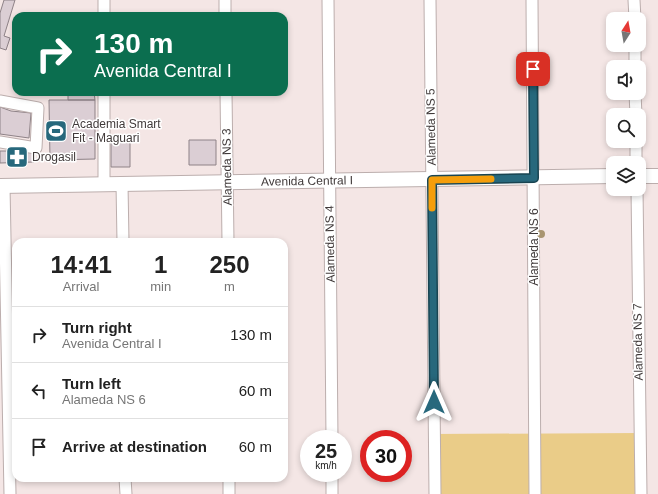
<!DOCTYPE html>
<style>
:root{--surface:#fff;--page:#f2f2f2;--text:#222;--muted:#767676;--line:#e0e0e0}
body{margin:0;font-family:Arial,sans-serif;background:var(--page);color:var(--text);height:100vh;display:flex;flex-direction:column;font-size:15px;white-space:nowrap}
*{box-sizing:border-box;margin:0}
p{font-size:13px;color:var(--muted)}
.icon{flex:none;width:22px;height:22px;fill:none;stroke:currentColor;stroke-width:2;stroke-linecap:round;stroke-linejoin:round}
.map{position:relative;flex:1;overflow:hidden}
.sheet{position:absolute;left:12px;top:238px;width:276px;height:244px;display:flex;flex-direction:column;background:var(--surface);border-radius:12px;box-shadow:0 2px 6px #0003}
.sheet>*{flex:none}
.top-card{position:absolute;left:12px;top:12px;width:276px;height:84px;border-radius:12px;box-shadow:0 2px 6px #0003;background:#0b6e4f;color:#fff;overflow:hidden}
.needle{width:26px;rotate:11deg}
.buttons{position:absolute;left:606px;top:12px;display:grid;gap:8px}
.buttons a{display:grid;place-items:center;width:40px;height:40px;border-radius:8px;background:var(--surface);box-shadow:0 2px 6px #0003;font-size:20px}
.speed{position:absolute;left:300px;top:430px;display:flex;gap:8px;font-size:20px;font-weight:700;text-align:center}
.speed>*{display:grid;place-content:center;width:52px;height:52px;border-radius:50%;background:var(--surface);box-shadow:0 2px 6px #0003;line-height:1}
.speed small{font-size:10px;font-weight:400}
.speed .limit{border:6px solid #d22;background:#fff;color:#111}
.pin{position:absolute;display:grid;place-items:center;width:34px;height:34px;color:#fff;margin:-17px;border-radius:8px;box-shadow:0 2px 6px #0006}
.me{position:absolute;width:44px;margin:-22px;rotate:0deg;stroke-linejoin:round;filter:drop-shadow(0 0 3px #0008)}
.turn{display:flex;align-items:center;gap:14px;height:84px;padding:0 16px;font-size:18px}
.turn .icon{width:52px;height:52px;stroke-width:2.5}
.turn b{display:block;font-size:28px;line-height:34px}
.eta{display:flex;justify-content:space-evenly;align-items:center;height:68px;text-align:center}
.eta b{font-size:24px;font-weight:600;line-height:28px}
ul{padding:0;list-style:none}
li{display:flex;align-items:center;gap:12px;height:56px;padding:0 16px;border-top:1px solid var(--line)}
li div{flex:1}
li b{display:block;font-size:15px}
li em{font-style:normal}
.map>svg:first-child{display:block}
.green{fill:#eacc88}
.building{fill:#dbced4;stroke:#8e8287}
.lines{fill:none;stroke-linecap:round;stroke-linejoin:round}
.minor-casing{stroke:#bcaead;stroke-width:13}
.major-casing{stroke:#bcaead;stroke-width:16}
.minor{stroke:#fff;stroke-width:11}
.major{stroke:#fff;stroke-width:14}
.tree{fill:#a99570}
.route-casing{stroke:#194451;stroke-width:10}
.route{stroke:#27687c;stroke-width:7}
.slow{stroke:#f59e0b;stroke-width:7}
.labels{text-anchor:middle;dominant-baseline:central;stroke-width:3;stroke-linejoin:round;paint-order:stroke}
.poi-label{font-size:12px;fill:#403a3a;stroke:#fff;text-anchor:start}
.street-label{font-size:12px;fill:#403a3a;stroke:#fff}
</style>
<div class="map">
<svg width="658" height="494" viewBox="0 0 658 494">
<rect width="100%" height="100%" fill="#f4e6e5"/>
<path class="green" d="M 639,433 L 639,494 L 433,494 L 432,434 Z"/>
<path class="building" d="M 4,0 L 15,0 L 4,36 L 10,38 L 6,50 L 0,48 L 0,13 Z
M 68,92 L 94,92 L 95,100 L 68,100 Z
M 49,100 L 95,100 L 95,159 L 50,160 Z
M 0,107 L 11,111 L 31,113 L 29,138 L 0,134 Z
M 111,139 L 130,140 L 130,167 L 111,167 Z
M 189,140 L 216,140 L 216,165 L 189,165 Z
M 0,151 L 34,151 L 34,162 L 0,163 Z"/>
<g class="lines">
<g class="minor-casing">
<path id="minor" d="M 104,0 L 104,16
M 225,0 L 225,16
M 328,0 L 332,439
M 430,0 L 435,494
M 532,0 L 535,494
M 634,0 L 635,19
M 635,45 L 635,67
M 104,92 L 104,184
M 226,92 L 228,242
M 635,93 L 636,115
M 0,101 L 38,108 L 36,148 L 0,142
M 636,141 L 636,163
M 122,184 L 123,242
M 4,186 L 10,494
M 637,189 L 641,494
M 332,473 L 332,494
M 125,478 L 126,494
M 229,478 L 229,494"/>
</g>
<g class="major-casing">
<g id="major">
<path d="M 639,176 L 658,176"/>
<path id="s1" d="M 0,186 L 613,176"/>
</g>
</g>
<use href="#minor" class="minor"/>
<use href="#major" class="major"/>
</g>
<circle class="tree" cx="541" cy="234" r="4"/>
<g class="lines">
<g class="route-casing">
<path id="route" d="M 434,402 L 432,180 L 534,178 L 533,69"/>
</g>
<use href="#route" class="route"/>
<path class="slow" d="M 432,208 L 432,180 L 491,179"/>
</g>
<defs>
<g id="stadium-square" transform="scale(1.15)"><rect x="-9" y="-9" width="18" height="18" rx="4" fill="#27687c" stroke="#fff"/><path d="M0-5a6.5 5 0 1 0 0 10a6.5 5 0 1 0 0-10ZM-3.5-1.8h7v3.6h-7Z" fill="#fff"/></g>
<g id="pharmacy-square" transform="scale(1.15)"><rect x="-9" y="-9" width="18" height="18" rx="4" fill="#27687c" stroke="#fff"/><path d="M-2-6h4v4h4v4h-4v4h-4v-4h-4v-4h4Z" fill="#fff"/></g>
</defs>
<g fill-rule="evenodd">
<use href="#stadium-square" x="56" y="131"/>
<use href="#pharmacy-square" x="17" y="157"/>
</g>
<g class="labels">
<g class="poi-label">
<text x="72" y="124">Academia Smart<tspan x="72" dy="14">Fit - Maguari</tspan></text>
<text x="32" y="157">Drogasil</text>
</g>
<g class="street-label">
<text transform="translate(431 127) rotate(-91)">Alameda NS 5</text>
<text transform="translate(227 167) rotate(-91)">Alameda NS 3</text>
<text stroke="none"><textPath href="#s1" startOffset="307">Avenida Central I</textPath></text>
<text transform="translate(330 244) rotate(-91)">Alameda NS 4</text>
<text transform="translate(534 247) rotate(-90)">Alameda NS 6</text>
<text transform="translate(638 342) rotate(-91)">Alameda NS 7</text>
</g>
</g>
</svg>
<div class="buttons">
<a><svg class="needle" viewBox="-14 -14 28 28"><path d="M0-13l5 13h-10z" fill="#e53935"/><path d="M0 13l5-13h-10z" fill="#767676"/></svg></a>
<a><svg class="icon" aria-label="sound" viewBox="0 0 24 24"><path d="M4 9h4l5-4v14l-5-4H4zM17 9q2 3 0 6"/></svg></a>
<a><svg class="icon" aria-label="search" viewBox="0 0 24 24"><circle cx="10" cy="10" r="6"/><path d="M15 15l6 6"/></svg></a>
<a><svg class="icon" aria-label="layers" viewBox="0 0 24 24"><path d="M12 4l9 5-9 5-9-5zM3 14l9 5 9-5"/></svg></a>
</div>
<div class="speed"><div>25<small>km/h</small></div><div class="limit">30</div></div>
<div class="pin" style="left:533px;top:69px;background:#d93025"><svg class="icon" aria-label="arrive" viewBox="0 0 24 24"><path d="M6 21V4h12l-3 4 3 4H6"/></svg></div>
<svg class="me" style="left:434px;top:402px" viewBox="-20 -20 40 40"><path d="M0-17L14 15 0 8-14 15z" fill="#27687c" stroke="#fff" stroke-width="4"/></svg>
<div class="top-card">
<div class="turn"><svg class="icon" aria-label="right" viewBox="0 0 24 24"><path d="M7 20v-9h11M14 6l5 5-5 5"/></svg><div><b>130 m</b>Avenida Central I</div></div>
</div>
<section class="sheet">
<div class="eta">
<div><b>14:41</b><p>Arrival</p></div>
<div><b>1</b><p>min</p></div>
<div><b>250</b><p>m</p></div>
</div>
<ul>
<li><svg class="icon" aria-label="right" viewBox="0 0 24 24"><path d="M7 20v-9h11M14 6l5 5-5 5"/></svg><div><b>Turn right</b><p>Avenida Central I</p></div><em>130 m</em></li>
<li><svg class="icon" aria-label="left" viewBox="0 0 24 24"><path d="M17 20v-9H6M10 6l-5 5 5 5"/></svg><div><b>Turn left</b><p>Alameda NS 6</p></div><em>60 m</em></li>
<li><svg class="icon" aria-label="arrive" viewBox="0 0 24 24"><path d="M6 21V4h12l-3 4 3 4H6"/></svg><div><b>Arrive at destination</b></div><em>60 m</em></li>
</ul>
</section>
</div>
